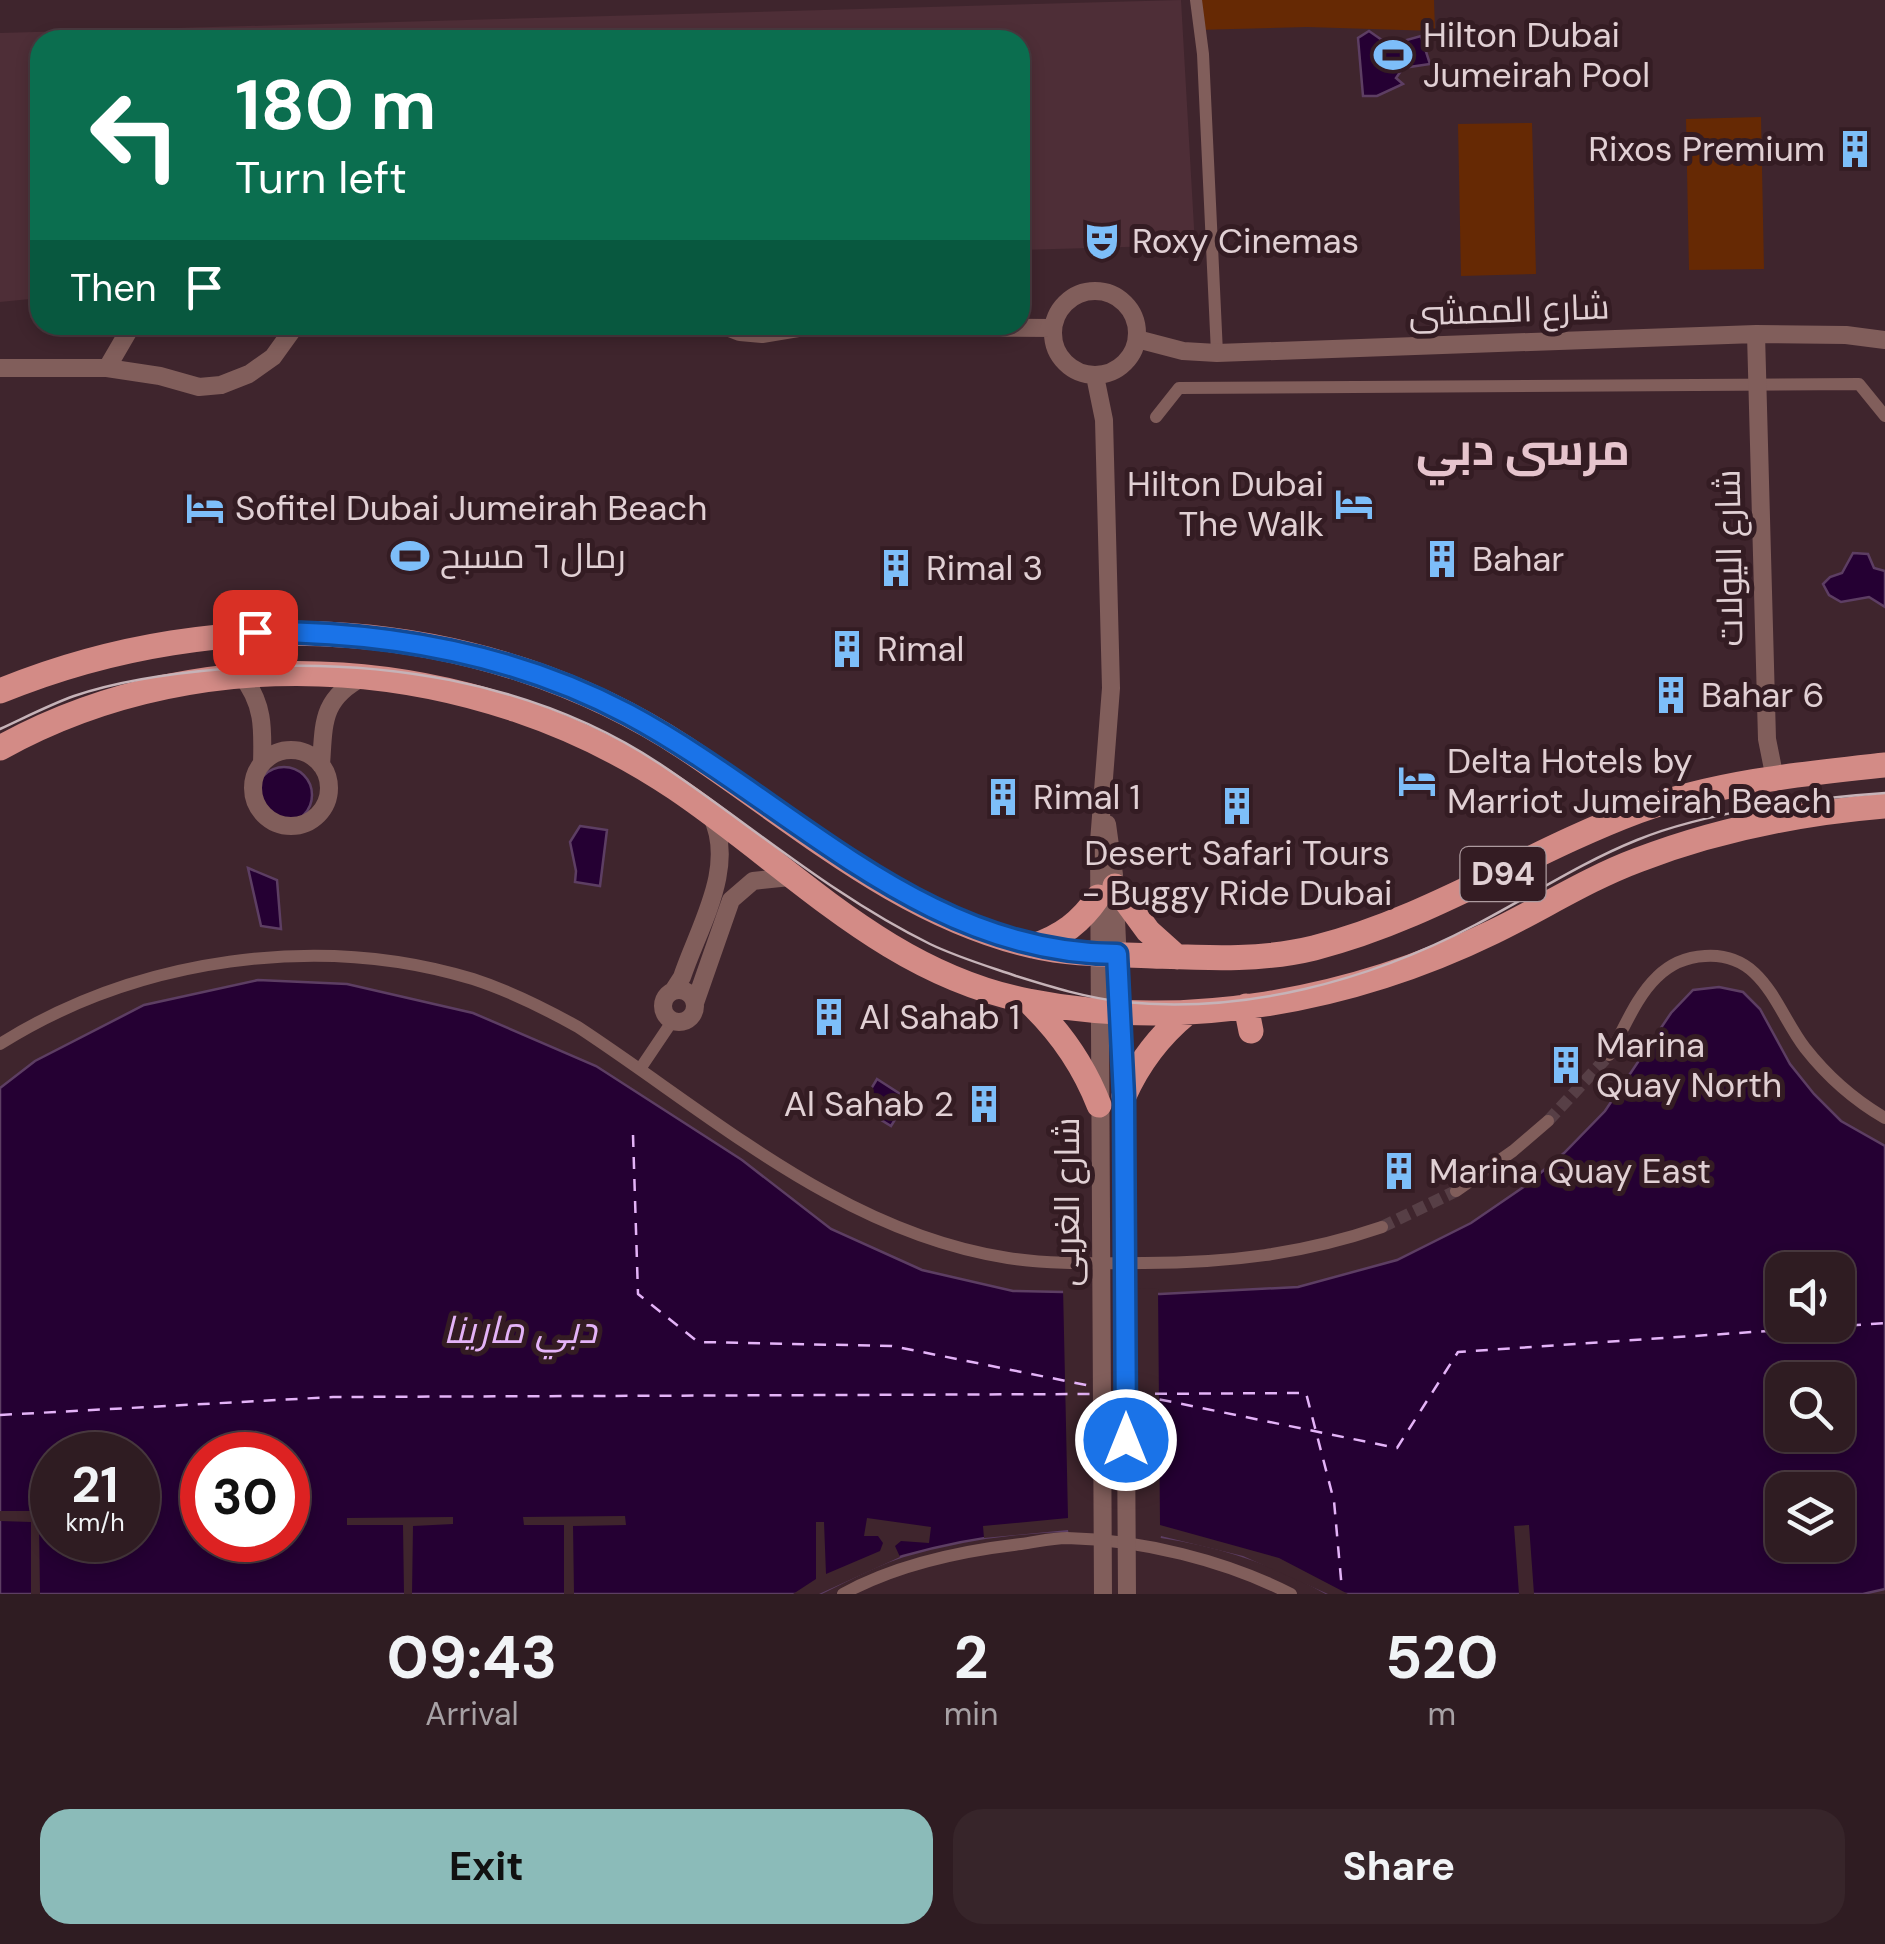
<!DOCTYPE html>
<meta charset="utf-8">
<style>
:root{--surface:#2f1c22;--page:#37252a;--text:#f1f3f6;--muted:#a7a1a5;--line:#4a3a40;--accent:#8bbbb9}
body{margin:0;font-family:"DM Sans",Cairo,sans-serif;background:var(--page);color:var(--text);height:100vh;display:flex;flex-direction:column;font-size:38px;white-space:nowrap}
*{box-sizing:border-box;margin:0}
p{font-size:32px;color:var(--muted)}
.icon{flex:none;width:55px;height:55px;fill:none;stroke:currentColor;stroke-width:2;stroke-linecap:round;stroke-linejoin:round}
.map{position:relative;height:1594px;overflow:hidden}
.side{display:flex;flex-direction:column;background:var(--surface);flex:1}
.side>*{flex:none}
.top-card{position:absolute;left:30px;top:30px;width:1000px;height:305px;border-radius:30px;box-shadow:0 5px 15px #0003,0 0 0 2px var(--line);background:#0b6e4f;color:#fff;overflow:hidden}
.controls{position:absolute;left:1765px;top:1252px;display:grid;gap:20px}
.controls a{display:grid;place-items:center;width:90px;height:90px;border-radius:20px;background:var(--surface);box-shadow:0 5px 15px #0003,0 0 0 2px var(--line);font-size:50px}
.speed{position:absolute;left:30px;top:1432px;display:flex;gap:20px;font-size:50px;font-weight:700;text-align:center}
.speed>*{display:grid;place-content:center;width:130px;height:130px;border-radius:50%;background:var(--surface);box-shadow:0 5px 15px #0003,0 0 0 2px var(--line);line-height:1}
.speed small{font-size:25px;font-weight:400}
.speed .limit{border:15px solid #d22;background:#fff;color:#111}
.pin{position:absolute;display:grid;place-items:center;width:85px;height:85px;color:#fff;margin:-42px;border-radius:20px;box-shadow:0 5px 15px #0006}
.me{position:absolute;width:110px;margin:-55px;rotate:0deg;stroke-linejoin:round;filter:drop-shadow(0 0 8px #0008)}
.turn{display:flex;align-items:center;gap:35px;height:210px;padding:0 40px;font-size:45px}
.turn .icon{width:130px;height:130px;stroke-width:2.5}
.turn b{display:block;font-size:70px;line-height:85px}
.then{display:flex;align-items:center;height:95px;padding:0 40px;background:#0003;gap:20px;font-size:38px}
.eta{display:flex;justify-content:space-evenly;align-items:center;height:170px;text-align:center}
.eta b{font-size:60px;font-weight:700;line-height:70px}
.cta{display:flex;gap:20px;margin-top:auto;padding:20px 40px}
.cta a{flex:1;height:115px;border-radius:30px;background:var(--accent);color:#111;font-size:40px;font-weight:700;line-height:115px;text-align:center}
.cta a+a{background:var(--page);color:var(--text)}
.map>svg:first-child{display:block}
.built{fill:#4e2e37}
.green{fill:#662904}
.water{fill:#250033;stroke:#5d3e63;stroke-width:2.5;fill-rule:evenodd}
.pier{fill:#3f252d}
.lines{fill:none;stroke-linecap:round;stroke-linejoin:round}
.ferry{stroke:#e4b3f8;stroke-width:2.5;stroke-dasharray:12 10;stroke-linecap:butt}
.pedestrian-tunnel{stroke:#573f46;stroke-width:12;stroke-dasharray:12 6;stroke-linecap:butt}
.pedestrian{stroke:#815e5b;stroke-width:12}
.minor{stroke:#815e5b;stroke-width:18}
.primary{stroke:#d38b86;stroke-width:25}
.tram{stroke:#c6b3b8;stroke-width:2.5}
.route-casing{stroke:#114b97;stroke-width:25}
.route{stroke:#1a73e8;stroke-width:18}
.labels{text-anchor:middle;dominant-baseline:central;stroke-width:10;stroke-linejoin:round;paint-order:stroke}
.shield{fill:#341c23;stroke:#ad9a9f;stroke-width:2.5}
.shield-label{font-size:32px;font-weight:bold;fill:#e1d0d4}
.poi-label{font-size:35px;fill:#e1d0d4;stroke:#341c23;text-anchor:start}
.street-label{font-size:35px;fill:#e1d0d4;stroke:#341c23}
.water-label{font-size:38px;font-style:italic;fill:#e4b3f8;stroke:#341c23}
.district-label{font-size:45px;font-weight:bold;fill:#e6c4cd;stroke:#341c23}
</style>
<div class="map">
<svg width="1885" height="1594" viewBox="0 0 1885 1594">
<rect width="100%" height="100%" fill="#3f252d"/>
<path class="built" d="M 1181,0 L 1195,245 L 1020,250 L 1020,40 L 40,40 L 40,298 L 0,302 L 0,33 Z"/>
<path class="green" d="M 1194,0 L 1434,0 L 1435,31 L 1307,27 L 1196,30 Z
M 1761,117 L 1764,269 L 1689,270 L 1686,119 Z
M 1532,123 L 1536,274 L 1461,276 L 1458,124 Z"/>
<path class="water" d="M 1369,31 L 1389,45 L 1421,36 L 1430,64 L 1403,68 L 1396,78 L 1403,84 L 1377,96 L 1363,96 L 1358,38 Z
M 1853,553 L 1868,554 L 1874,568 L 1885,571 L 1885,607 L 1869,597 L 1841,602 L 1829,595 L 1823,584 L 1830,577 L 1842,573 Z
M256 795a28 28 0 1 1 56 0a28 28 0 1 1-56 0Z
M 580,826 L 607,830 L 600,886 L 575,882 L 576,871 L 570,842 Z
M 248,868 L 277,880 L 281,929 L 261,926 Z
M 258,980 L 347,984 L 473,1013 L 596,1066 L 742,1160 L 831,1229 L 922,1270 L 1013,1291 L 1160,1294 L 1298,1287 L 1397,1260 L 1471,1223 L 1525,1186 L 1564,1153 L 1605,1111 L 1671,1013 L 1693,990 L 1719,987 L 1743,992 L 1760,1009 L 1790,1064 L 1814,1094 L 1841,1121 L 1885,1146 L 1885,1589 L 1863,1594 L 1328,1594 C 1200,1520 1042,1516 903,1556 C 874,1565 846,1581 819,1594 L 0,1594 L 0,1088 L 35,1061 L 144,1005 ZM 1782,1270 L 1838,1270 L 1838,1325 L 1782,1325 ZM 1782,1380 L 1838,1380 L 1838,1435 L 1782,1435 ZM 52,1455 L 138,1455 L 138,1540 L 52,1540 ZM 202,1455 L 288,1455 L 288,1540 L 202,1540 ZM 1782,1490 L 1838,1490 L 1838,1545 L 1782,1545 Z
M 877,1079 L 908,1099 L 891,1126 L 860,1107 Z"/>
<path class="pier" d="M 1063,1287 L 1158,1289 L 1160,1525 L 1279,1558 L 1348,1594 L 1328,1594 L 1243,1556 L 1161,1536 L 1160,1541 L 1069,1535 L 1068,1530 L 984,1538 L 983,1526 L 1068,1518 Z
M 0,1511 L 52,1511 L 52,1521 L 39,1522 L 40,1594 L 31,1594 L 31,1522 L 0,1521 Z
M 625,1516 L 626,1525 L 573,1526 L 574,1594 L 564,1594 L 564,1525 L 524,1525 L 523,1517 Z
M 453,1517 L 453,1524 L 413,1526 L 412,1594 L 404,1594 L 403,1525 L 347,1525 L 347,1518 Z
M 867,1518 L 931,1527 L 929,1543 L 901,1541 L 895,1546 L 900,1557 L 819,1594 L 793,1594 L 816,1579 L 816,1522 L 824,1522 L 826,1574 L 880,1551 L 883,1543 L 878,1536 L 864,1536 Z
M 1529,1525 L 1534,1594 L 1519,1594 L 1514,1526 Z"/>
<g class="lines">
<path class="ferry" d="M 633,1135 L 638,1294 L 698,1342 L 892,1346 L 1096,1387
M 1133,1394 L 1306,1393 L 1334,1501 L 1342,1590
M 1138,1395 L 1397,1448 L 1458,1352 L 1885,1323
M 0,1415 L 333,1397 L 1095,1394"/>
<path class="pedestrian-tunnel" d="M 1548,1121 L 1609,1055
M 1382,1227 L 1456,1191"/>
<path class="pedestrian" d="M 1196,0 L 1203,54 L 1217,353
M 411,37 L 412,40
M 1156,417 L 1179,388 L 1859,384 L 1885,416
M 0,1044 C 137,958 318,932 473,979 C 510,991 544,1008 578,1027 C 712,1115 843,1233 1008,1258 C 1053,1265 1099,1263 1144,1263 C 1228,1263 1303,1254 1382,1227
M 1609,1055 C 1624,1029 1636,997 1657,977 C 1670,964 1687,957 1705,956 C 1764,952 1776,1010 1805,1048 C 1827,1076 1854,1100 1885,1118
M 640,1069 L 673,1020
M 1456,1191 L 1513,1151 L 1548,1121
M 843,1594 C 897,1564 960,1551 1021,1544 C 1036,1542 1052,1538 1067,1538 C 1142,1540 1224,1560 1291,1594"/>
<path class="minor" d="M1053 333a42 42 0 1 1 84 0a42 42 0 1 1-84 0Z
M 722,325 L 740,332 L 762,334 L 804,327 L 1053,328
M 1756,334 L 1767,739 L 1775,779
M 1137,339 L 1183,351 L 1217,353 L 1756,334 L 1846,335 L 1885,340
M 0,368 L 107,368 L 160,376 L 199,387 L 221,385 L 249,374 L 273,357 L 296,325
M 107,368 L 132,325
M 1095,376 L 1104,420 L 1111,688 L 1099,842 L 1103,1594
M 241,675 C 264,703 263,729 262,763
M253 788a38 38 0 1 1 76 0a38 38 0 1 1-76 0Z
M 321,765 C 324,723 321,699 363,677
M 1107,824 L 1114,875 L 1124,1096 L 1127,1594
M663 1006a16 16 0 1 1 32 0a16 16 0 1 1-32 0Z
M 673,991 L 682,977 C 699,926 737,867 711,815
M 695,1003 L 731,900 L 753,881 L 790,877"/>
<path class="primary" d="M 0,691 C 222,600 482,615 685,748 C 795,821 901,916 1033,946 C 1073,955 1113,954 1153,956 C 1207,958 1261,961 1314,948 C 1429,919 1528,852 1638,811 C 1717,782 1802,774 1885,765
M 0,748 C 209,632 479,656 675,788 C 791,866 885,973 1028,1001 C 1184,1032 1351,1001 1493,932 C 1541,909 1587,879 1638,860 C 1716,830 1801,813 1885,806
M 1115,886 L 1148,931 L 1177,957
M 1033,946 C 1062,936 1081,922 1098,897
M 1028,1001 C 1060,1031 1083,1064 1099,1105
M 1246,1006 L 1251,1031
M 1124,1096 C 1139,1062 1159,1036 1187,1013"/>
<path class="tram" d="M 0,729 C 24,718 49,705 74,696 C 121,680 174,673 223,669 C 373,656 533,680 660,764 C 750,824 832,896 930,944 C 957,957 987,966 1016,976 C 1051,987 1087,998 1124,1002 C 1245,1014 1368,981 1475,925 C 1529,897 1580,863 1637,840 C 1705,812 1811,798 1885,793"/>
</g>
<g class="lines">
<g class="route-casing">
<path id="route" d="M 255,632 C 385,631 513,653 628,714 C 789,800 922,954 1117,954 L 1124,1096 L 1126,1440"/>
</g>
<use href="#route" class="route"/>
</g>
<defs>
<g id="stadium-bare" transform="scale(3)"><path d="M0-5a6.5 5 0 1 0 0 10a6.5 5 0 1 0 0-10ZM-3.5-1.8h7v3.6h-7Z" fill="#7dbef9" stroke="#341c23" stroke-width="2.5" paint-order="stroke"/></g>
<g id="building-bare" transform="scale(3)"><path d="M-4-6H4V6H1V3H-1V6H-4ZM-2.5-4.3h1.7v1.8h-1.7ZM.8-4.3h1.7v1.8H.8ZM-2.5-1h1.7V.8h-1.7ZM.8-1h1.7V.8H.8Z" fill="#7dbef9" stroke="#341c23" stroke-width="2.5" paint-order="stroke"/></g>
<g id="theatre-bare" transform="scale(3)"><path d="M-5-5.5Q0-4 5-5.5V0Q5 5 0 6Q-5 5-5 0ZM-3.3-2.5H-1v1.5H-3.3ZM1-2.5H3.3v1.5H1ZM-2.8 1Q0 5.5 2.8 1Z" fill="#7dbef9" stroke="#341c23" stroke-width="2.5" paint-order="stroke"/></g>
<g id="hotel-bare" transform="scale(3)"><path d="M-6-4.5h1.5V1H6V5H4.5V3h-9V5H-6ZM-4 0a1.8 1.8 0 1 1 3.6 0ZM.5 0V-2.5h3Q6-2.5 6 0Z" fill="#7dbef9" stroke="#341c23" stroke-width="2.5" paint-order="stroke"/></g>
</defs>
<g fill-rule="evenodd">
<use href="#stadium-bare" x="1393" y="55"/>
<use href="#building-bare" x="1855" y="149"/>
<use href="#theatre-bare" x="1102" y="241"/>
<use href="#hotel-bare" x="1354" y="504"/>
<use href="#hotel-bare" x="205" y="508"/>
<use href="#stadium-bare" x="410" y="556"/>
<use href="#building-bare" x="1442" y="559"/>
<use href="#building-bare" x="896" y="568"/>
<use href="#building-bare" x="847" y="649"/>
<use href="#building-bare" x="1671" y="695"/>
<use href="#hotel-bare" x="1417" y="781"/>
<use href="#building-bare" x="1003" y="797"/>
<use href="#building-bare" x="1237" y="806"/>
<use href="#building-bare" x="829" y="1017"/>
<use href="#building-bare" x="1566" y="1065"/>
<use href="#building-bare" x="984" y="1104"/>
<use href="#building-bare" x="1399" y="1171"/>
</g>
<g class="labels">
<rect class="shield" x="1460.5" y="847" width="85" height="54" rx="8"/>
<g class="shield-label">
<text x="1503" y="874">D94</text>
</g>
<g class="poi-label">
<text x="1423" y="35">Hilton Dubai<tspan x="1423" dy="40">Jumeirah Pool</tspan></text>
<text x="1825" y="149" text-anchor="end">Rixos Premium</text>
<text x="1132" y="241">Roxy Cinemas</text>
<text x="1324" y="484" text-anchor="end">Hilton Dubai<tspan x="1324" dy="40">The Walk</tspan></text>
<text x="235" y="508">Sofitel Dubai Jumeirah Beach</text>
<text x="440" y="556">رمال ٦ مسبح</text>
<text x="1472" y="559">Bahar</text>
<text x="926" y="568">Rimal 3</text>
<text x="877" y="649">Rimal</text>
<text x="1701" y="695">Bahar 6</text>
<text x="1447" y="761">Delta Hotels by<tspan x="1447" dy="40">Marriot Jumeirah Beach</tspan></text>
<text x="1033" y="797">Rimal 1</text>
<text x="1237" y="853" text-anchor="middle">Desert Safari Tours<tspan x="1237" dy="40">- Buggy Ride Dubai</tspan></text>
<text x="859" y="1017">Al Sahab 1</text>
<text x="1596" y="1045">Marina<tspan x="1596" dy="40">Quay North</tspan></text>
<text x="954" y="1104" text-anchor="end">Al Sahab 2</text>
<text x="1429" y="1171">Marina Quay East</text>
</g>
<g class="street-label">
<text transform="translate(1509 310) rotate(-2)">شارع الممشى</text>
<text transform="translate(1729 558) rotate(-91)">شارع اليولات</text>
<text transform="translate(1067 1202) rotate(-90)">شارع الغربى</text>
</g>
<g class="water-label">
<text x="520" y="1330">دبي مارينا</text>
</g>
<g class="district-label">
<text x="1523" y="449">مرسى دبي</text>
</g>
</g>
</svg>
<div class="controls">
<a><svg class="icon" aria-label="sound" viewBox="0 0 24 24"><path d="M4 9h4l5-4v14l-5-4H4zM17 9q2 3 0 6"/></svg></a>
<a><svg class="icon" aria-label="search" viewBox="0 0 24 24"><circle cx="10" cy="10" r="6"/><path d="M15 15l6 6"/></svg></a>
<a><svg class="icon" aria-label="layers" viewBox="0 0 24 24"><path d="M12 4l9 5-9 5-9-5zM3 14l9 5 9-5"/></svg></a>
</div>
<div class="speed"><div>21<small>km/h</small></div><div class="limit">30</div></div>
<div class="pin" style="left:255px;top:632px;background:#d93025"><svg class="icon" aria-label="arrive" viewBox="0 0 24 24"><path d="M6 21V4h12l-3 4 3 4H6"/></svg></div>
<svg class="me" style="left:1126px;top:1440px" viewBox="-20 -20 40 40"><circle r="17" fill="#1a73e8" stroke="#fff" stroke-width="3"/><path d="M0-11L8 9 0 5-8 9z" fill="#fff"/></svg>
<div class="top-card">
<div class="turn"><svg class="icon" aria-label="left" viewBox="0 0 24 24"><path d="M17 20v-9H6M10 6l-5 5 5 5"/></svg><div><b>180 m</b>Turn left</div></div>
<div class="then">Then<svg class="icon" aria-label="arrive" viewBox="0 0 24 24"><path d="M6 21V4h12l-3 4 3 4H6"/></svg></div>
</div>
</div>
<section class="side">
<div class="eta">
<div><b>09:43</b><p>Arrival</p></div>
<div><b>2</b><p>min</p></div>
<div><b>520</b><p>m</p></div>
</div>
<div class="cta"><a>Exit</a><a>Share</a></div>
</section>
